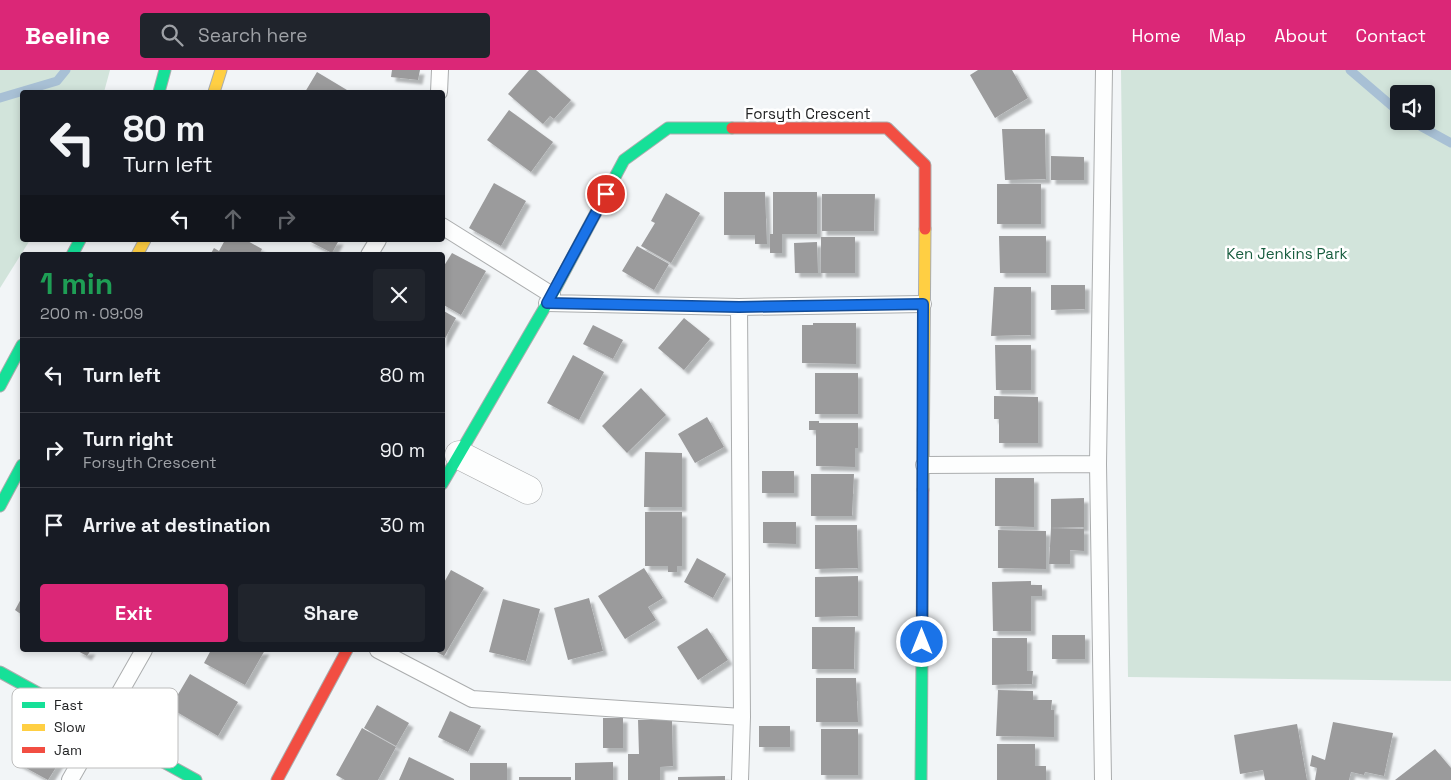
<!DOCTYPE html>
<meta charset="utf-8">
<style>
:root{--surface:#171b24;--page:#20242c;--text:#f1f3f6;--muted:#9ea1a6;--line:#363941;--accent:#db2777}
body{margin:0;font-family:"Space Grotesk",sans-serif;background:var(--page);color:var(--text);height:100vh;display:flex;flex-direction:column;font-size:19px;white-space:nowrap}
*{box-sizing:border-box;margin:0}
p{font-size:16px;color:var(--muted)}
.icon{flex:none;width:28px;height:28px;fill:none;stroke:currentColor;stroke-width:2;stroke-linecap:round;stroke-linejoin:round}
.map{position:relative;flex:1;overflow:hidden}
.side{position:absolute;left:20px;top:182px;width:425px;height:400px;display:flex;flex-direction:column;background:var(--surface);border-radius:5px;box-shadow:0 2px 8px #0003}
.side>*{flex:none}
.top-card{position:absolute;left:20px;top:20px;width:425px;height:152px;border-radius:5px;box-shadow:0 2px 8px #0003;background:#171b24;color:var(--text);overflow:hidden}
.buttons{position:absolute;left:1390px;top:15px;display:grid;gap:10px}
.buttons a{display:grid;place-items:center;width:45px;height:45px;border-radius:5px;background:var(--surface);box-shadow:0 2px 8px #0003;font-size:25px}
.pin{position:absolute;display:grid;place-items:center;width:42px;height:42px;color:#fff;margin:-21px;border:2px solid #fff;border-radius:50%;box-shadow:0 1px 5px #0007}
.me{position:absolute;width:55px;margin:-28px;rotate:0deg;stroke-linejoin:round;filter:drop-shadow(0 0 4px #0008)}
.turn{display:flex;align-items:center;gap:18px;height:105px;padding:0 20px;font-size:22px}
.turn .icon{width:65px;height:65px;stroke-width:2.5}
.turn b{display:block;font-size:35px;line-height:42px}
.lanes{display:flex;align-items:center;height:48px;padding:0 20px;background:#0003;justify-content:center;gap:25px;direction:ltr}
.lanes .off{opacity:.35}
.round{display:grid;place-items:center;flex:none;width:52px;height:52px;border-radius:5px;background:var(--page)}
.overview{display:flex;align-items:center;justify-content:space-between;height:85px;padding:0 20px}
h1{font-size:30px;font-weight:600;line-height:38px;color:#1e9e55}
.action{display:flex;gap:10px;margin-top:auto;padding:10px 20px}
.action a{flex:1;height:58px;border-radius:5px;background:var(--accent);color:#fff;font-size:20px;font-weight:600;line-height:58px;text-align:center}
.action a+a{background:var(--page);color:var(--text)}
ul{padding:0;list-style:none}
li{display:flex;align-items:center;gap:15px;height:75px;padding:0 20px;border-top:1px solid var(--line)}
li div{flex:1}
li b{display:block;font-size:19px}
li em{font-style:normal}
header{display:flex;align-items:center;gap:30px;box-sizing:border-box;height:70px;padding:0 25px;background:var(--accent);color:#fff}
header strong{font-size:24px}
nav{display:flex;gap:28px;margin-inline-start:auto;font-size:18px}
.search{width:350px;height:45px;background:var(--page);display:flex;align-items:center;gap:12px;box-sizing:border-box;padding:0 18px;border-radius:5px;color:var(--muted);font-size:19px}
.map>svg:first-child{display:block}
.green{fill:#d2e4db;fill-rule:evenodd}
.lines{fill:none;stroke-linecap:round;stroke-linejoin:round}
.stream{stroke:#a8c0d5;stroke-width:9}
.building{fill:#9b9b9c;filter:url(#shadow)}
.lane-casing{stroke:#abadae;stroke-width:18}
.street-casing{stroke:#abadae;stroke-width:29}
.fast-casing{stroke:#abadae;stroke-width:13}
.slow-casing{stroke:#abadae;stroke-width:13}
.jam-casing{stroke:#abadae;stroke-width:13}
.lane{stroke:#fdfefe;stroke-width:16}
.street{stroke:#fdfefe;stroke-width:28}
.fast{stroke:#16e098;stroke-width:11}
.slow{stroke:#ffcf43;stroke-width:11}
.jam{stroke:#f24e42;stroke-width:11}
.route-casing{stroke:#114b97;stroke-width:12}
.route{stroke:#1a73e8;stroke-width:9}
.labels{text-anchor:middle;dominant-baseline:central;stroke-width:5;stroke-linejoin:round;paint-order:stroke}
.street-label{font-size:15px;fill:#222324;stroke:#fff}
.park-label{font-size:15px;fill:#185d3f;stroke:#fff}
.key{fill:#fff;stroke:#bdbdbd;stroke-width:1}
.key-label{font-size:14px;fill:#222324}
</style>
<header>
<strong>Beeline</strong>
<div class="search"><svg class="icon" aria-label="search" viewBox="0 0 24 24"><circle cx="10" cy="10" r="6"/><path d="M15 15l6 6"/></svg>Search here</div>
<nav><a>Home</a><a>Map</a><a>About</a><a>Contact</a></nav>
</header>
<div class="map">
<svg width="1451" height="710" viewBox="0 0 1451 710">
<defs>
<filter id="shadow"><feDropShadow dx="4.5" dy="4.5" stdDeviation="1" flood-color="#0004"/></filter>
</defs>
<rect width="100%" height="100%" fill="#f2f5f7"/>
<path class="green" d="M 0,0 L 110,0 L 104,22 L 22,22 L 22,170 L 30,170 L 0,218 Z
M 1121,0 L 1451,0 L 1451,611 L 1128,607 ZM 1399,24 L 1426,24 L 1426,51 L 1399,51 Z"/>
<g class="lines">
<path class="stream" d="M 1350,0 L 1399,42
M 0,28 L 57,11 L 66,0
M 1411,51 L 1451,73"/>
</g>
<path class="building" d="M 392,0 L 420,0 L 418,10 L 391,7 Z
M 529,0 L 536,0 L 571,30 L 554,49 L 550,46 L 543,54 L 508,24 Z
M 978,0 L 1012,0 L 1028,28 L 995,48 L 970,5 Z
M 317,2 L 347,20 L 345,22 L 305,22 Z
M 509,40 L 553,72 L 531,102 L 487,70 Z
M 1002,59 L 1045,59 L 1046,109 L 1005,110 Z
M 1051,86 L 1084,87 L 1084,110 L 1051,110 Z
M 494,113 L 526,131 L 501,176 L 469,158 Z
M 997,114 L 1041,114 L 1041,154 L 997,154 Z
M 724,122 L 765,122 L 767,174 L 755,174 L 755,165 L 724,165 Z
M 773,122 L 817,122 L 817,164 L 782,164 L 782,183 L 770,183 L 770,164 L 773,164 Z
M 666,123 L 700,143 L 671,193 L 641,176 L 655,153 L 651,151 Z
M 822,124 L 875,124 L 874,161 L 822,161 Z
M 999,166 L 1046,166 L 1046,203 L 1000,203 Z
M 821,167 L 855,167 L 855,203 L 821,203 Z
M 225,170 L 246,170 L 262,179 L 259,185 L 210,185 L 214,178 L 219,181 Z
M 307,170 L 339,170 L 332,183 Z
M 817,172 L 818,203 L 795,203 L 794,173 Z
M 637,176 L 669,194 L 654,220 L 622,201 Z
M 452,183 L 486,201 L 461,245 L 442,234 L 442,199 Z
M 1051,215 L 1085,215 L 1085,239 L 1051,240 Z
M 994,217 L 1031,217 L 1031,265 L 991,266 Z
M 442,240 L 456,248 L 442,274 Z
M 684,248 L 710,269 L 684,300 L 658,278 Z
M 813,253 L 856,253 L 856,294 L 802,293 L 802,255 L 813,255 Z
M 593,255 L 623,270 L 613,289 L 583,274 Z
M 995,275 L 1031,275 L 1031,320 L 996,320 Z
M 573,285 L 604,302 L 579,350 L 547,333 Z
M 815,303 L 858,303 L 858,344 L 815,344 Z
M 641,318 L 666,345 L 627,383 L 602,356 Z
M 994,326 L 1038,327 L 1038,373 L 999,373 L 999,349 L 994,349 Z
M 707,347 L 724,377 L 695,393 L 678,364 Z
M 809,351 L 819,351 L 819,353 L 858,353 L 858,378 L 855,378 L 855,397 L 816,396 L 816,360 L 809,360 Z
M 645,382 L 682,383 L 682,437 L 644,437 Z
M 762,401 L 794,401 L 794,423 L 762,423 Z
M 811,404 L 854,404 L 852,446 L 811,446 Z
M 995,408 L 1034,408 L 1034,457 L 995,456 Z
M 1084,428 L 1084,457 L 1051,458 L 1051,429 Z
M 645,442 L 682,442 L 682,496 L 677,496 L 677,502 L 668,502 L 668,496 L 645,496 Z
M 763,452 L 796,452 L 796,474 L 763,473 Z
M 815,455 L 857,455 L 858,498 L 815,499 Z
M 1051,458 L 1084,459 L 1084,481 L 1070,480 L 1070,494 L 1049,494 Z
M 998,460 L 1046,461 L 1046,499 L 998,498 Z
M 697,488 L 726,504 L 713,528 L 684,512 Z
M 644,498 L 663,528 L 648,537 L 656,550 L 625,569 L 598,526 Z
M 451,500 L 484,518 L 444,586 L 433,580 L 442,580 L 442,516 Z
M 858,506 L 858,546 L 815,547 L 815,507 Z
M 1031,511 L 1031,515 L 1042,515 L 1042,526 L 1031,526 L 1031,561 L 993,561 L 992,512 Z
M 22,527 L 22,545 L 15,540 Z
M 589,528 L 603,581 L 568,590 L 554,538 Z
M 503,529 L 540,539 L 526,591 L 489,582 Z
M 812,557 L 855,557 L 854,599 L 812,599 Z
M 707,558 L 728,590 L 698,610 L 677,577 Z
M 1052,565 L 1085,565 L 1085,589 L 1052,589 Z
M 992,568 L 1027,568 L 1027,601 L 1033,601 L 1032,614 L 992,615 Z
M 76,580 L 91,580 L 87,586 Z
M 211,580 L 265,580 L 245,615 L 204,593 Z
M 190,604 L 238,632 L 218,666 L 170,638 Z
M 816,608 L 856,608 L 858,652 L 816,652 Z
M 998,620 L 1033,621 L 1033,630 L 1052,630 L 1051,640 L 1054,640 L 1054,667 L 996,666 Z
M 377,635 L 409,653 L 396,676 L 364,658 Z
M 450,641 L 481,656 L 468,682 L 438,667 Z
M 603,648 L 623,648 L 623,678 L 603,678 Z
M 638,650 L 672,650 L 673,696 L 660,697 L 660,710 L 628,710 L 628,684 L 639,684 Z
M 1333,652 L 1393,663 L 1384,706 L 1365,702 L 1364,705 L 1351,702 L 1349,710 L 1315,710 L 1317,698 L 1310,696 L 1312,685 L 1325,690 Z
M 1297,654 L 1307,710 L 1265,710 L 1263,700 L 1240,704 L 1234,665 Z
M 759,656 L 790,656 L 790,677 L 759,677 Z
M 362,658 L 396,677 L 378,710 L 345,710 L 336,705 Z
M 821,659 L 858,659 L 858,705 L 821,705 Z
M 34,660 L 67,680 L 48,710 L 15,692 Z
M 997,674 L 1035,674 L 1035,696 L 1046,696 L 1046,710 L 997,710 Z
M 1435,679 L 1451,698 L 1451,710 L 1395,710 Z
M 409,687 L 454,709 L 454,710 L 399,710 Z
M 613,692 L 613,710 L 575,710 L 575,693 Z
M 470,693 L 507,693 L 507,710 L 470,710 Z
M 725,706 L 725,710 L 678,710 L 678,707 Z
M 519,707 L 571,707 L 571,710 L 519,710 Z"/>
<g class="lines">
<g class="lane-casing">
<path id="lane" d="M 439,22 L 440,0
M 442,156 L 552,225
M 369,185 L 378,170
M 547,233 L 739,237 L 923,234
M 739,237 L 742,647 L 740,710
M 924,395 L 1098,394
M 378,580 L 472,629 L 742,647
M 70,710 L 144,580
M 1103,710 L 1098,394 L 1104,0"/>
</g>
<g class="street-casing">
<path id="street" d="M 459,385 L 528,420"/>
</g>
<g class="fast-casing">
<path id="fast" d="M 159,22 L 165,0
M 72,185 L 80,170
M 0,316 L 22,275
M 442,414 L 552,225 L 624,90 L 668,58 L 732,58
M 0,436 L 22,395
M 0,602 L 196,710
M 921,710 L 922,584"/>
</g>
<g class="slow-casing">
<path id="slow" d="M 214,22 L 221,0
M 137,185 L 145,170
M 923,420 L 925,159"/>
</g>
<g class="jam-casing">
<path id="jam" d="M 732,58 L 887,58 L 925,95 L 925,159
M 922,584 L 923,420
M 277,710 L 347,580"/>
</g>
<use href="#lane" class="lane"/>
<use href="#street" class="street"/>
<use href="#fast" class="fast"/>
<use href="#slow" class="slow"/>
<use href="#jam" class="jam"/>
</g>
<g class="lines">
<g class="route-casing">
<path id="route" d="M 606,124 L 547,233 L 739,237 L 923,234 L 922,572"/>
</g>
<use href="#route" class="route"/>
</g>
<g class="labels">
<g class="street-label">
<text x="808" y="43">Forsyth Crescent</text>
</g>
<g class="park-label">
<text x="1287" y="183">Ken Jenkins Park</text>
</g>
</g>
<rect x="12" y="618" width="166" height="80" rx="8" class="key"/>
<rect x="22" y="632" width="23" height="6" fill="#16e098"/>
<rect x="22" y="654" width="23" height="7" fill="#ffcf43"/>
<rect x="22" y="677" width="23" height="6" fill="#f24e42"/>
<g class="key-label">
<text x="54" y="640">Fast</text>
<text x="54" y="662">Slow</text>
<text x="54" y="685">Jam</text>
</g>
</svg>
<div class="buttons">
<a><svg class="icon" aria-label="sound" viewBox="0 0 24 24"><path d="M4 9h4l5-4v14l-5-4H4zM17 9q2 3 0 6"/></svg></a>
</div>
<div class="pin" style="left:606px;top:124px;background:#d93025"><svg class="icon" aria-label="arrive" viewBox="0 0 24 24"><path d="M6 21V4h12l-3 4 3 4H6"/></svg></div>
<svg class="me" style="left:922px;top:572px" viewBox="-20 -20 40 40"><circle r="17" fill="#1a73e8" stroke="#fff" stroke-width="3"/><path d="M0-11L8 9 0 5-8 9z" fill="#fff"/></svg>
<div class="top-card">
<div class="turn"><svg class="icon" aria-label="left" viewBox="0 0 24 24"><path d="M17 20v-9H6M10 6l-5 5 5 5"/></svg><div><b>80 m</b>Turn left</div></div>
<div class="lanes"><svg class="icon" aria-label="left" viewBox="0 0 24 24"><path d="M17 20v-9H6M10 6l-5 5 5 5"/></svg><svg class="icon off" aria-label="ahead" viewBox="0 0 24 24"><path d="M12 20V5M6 11l6-6 6 6"/></svg><svg class="icon off" aria-label="right" viewBox="0 0 24 24"><path d="M7 20v-9h11M14 6l5 5-5 5"/></svg></div>
</div>
<section class="side">
<div class="overview"><div><h1>1 min</h1><p>200 m · 09:09</p></div><a class="round"><svg class="icon" aria-label="close" viewBox="0 0 24 24"><path d="M6 6l12 12M18 6L6 18"/></svg></a></div>
<ul>
<li><svg class="icon" aria-label="left" viewBox="0 0 24 24"><path d="M17 20v-9H6M10 6l-5 5 5 5"/></svg><div><b>Turn left</b></div><em>80 m</em></li>
<li><svg class="icon" aria-label="right" viewBox="0 0 24 24"><path d="M7 20v-9h11M14 6l5 5-5 5"/></svg><div><b>Turn right</b><p>Forsyth Crescent</p></div><em>90 m</em></li>
<li><svg class="icon" aria-label="arrive" viewBox="0 0 24 24"><path d="M6 21V4h12l-3 4 3 4H6"/></svg><div><b>Arrive at destination</b></div><em>30 m</em></li>
</ul>
<div class="action"><a>Exit</a><a>Share</a></div>
</section>
</div>
